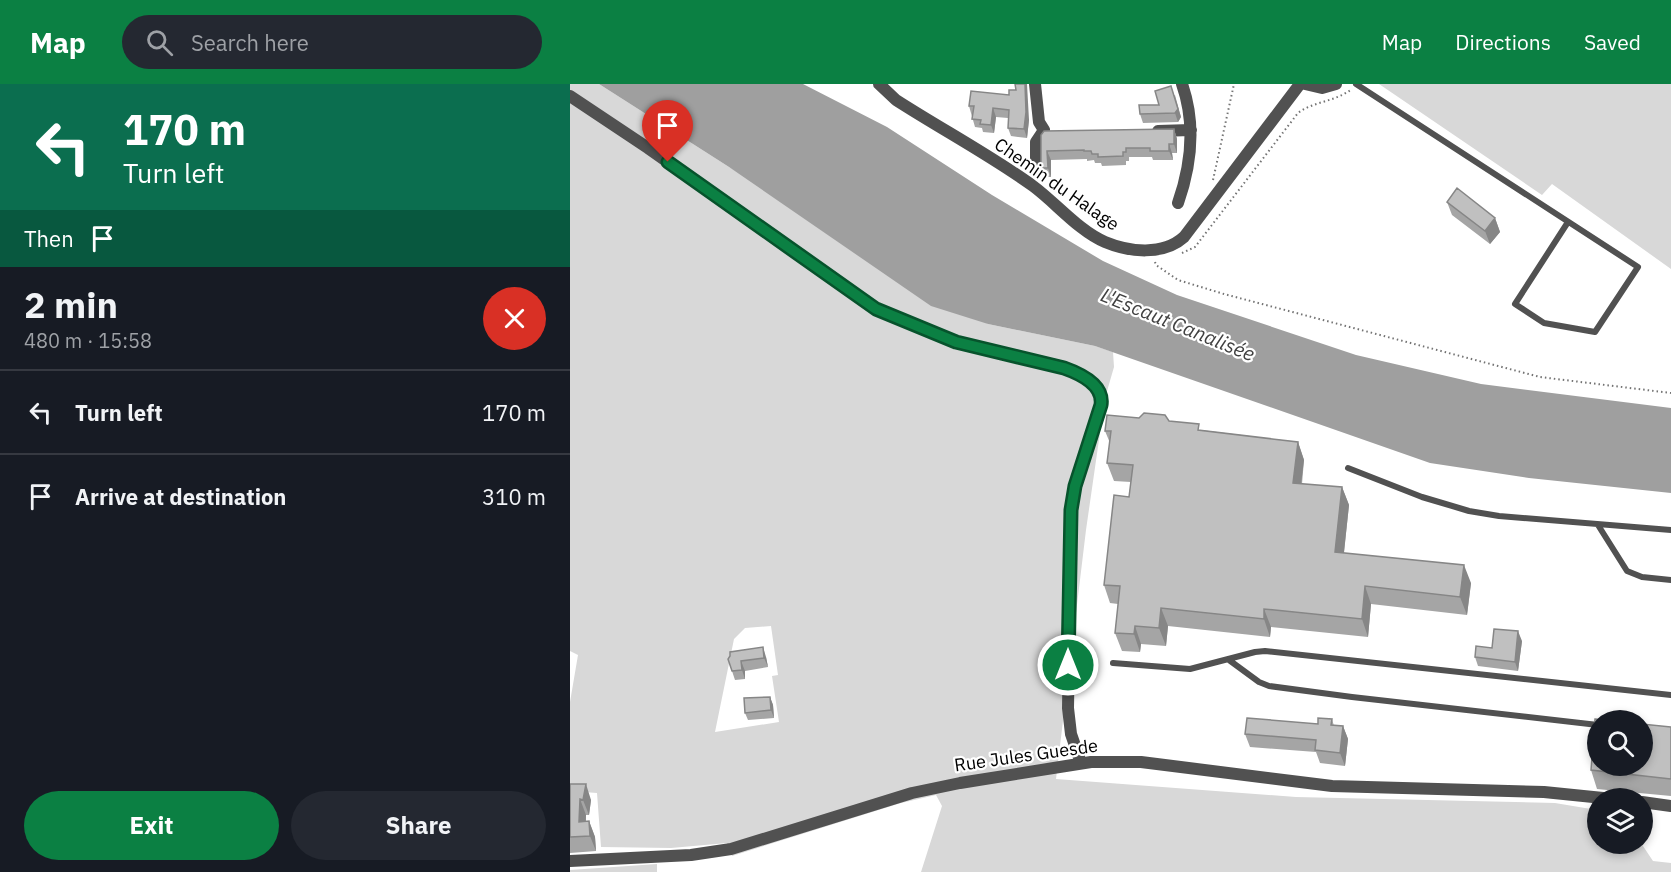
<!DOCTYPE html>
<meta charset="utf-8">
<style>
:root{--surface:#171b24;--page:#242831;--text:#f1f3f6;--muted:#9ea1a6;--line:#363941;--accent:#0b8043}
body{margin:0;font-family:"IBM Plex Sans",sans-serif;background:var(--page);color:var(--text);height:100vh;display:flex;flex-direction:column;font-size:22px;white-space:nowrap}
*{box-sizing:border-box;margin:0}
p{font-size:20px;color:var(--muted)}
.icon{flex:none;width:33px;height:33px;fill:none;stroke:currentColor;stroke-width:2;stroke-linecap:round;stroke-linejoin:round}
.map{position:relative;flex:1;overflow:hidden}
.sheet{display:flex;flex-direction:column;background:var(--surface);width:570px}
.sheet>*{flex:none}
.banner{background:#0b6e4f;color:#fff;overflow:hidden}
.controls{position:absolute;left:1017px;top:626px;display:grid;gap:12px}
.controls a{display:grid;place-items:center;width:66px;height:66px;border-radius:50%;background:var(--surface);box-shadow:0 3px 9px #0003;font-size:30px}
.pin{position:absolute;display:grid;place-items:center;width:51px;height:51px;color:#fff;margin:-62px -26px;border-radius:50% 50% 50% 0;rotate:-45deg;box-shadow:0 0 6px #0007}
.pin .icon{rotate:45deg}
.me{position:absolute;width:66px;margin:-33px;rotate:0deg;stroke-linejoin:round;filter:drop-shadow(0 0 4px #0008)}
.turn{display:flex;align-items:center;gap:21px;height:126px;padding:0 24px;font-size:27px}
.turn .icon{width:78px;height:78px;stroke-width:2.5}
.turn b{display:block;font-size:42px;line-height:51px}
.then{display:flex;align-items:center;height:57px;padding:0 24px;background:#0003;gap:12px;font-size:22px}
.round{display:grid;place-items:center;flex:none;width:63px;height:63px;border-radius:32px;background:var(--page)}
.summary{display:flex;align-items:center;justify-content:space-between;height:102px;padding:0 24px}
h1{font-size:36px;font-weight:700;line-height:45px}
.action{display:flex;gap:12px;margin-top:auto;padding:12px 24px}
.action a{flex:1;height:69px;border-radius:36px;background:var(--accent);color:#fff;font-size:24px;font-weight:700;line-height:69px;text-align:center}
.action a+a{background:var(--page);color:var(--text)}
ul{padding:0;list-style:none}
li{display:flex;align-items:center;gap:18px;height:84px;padding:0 24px;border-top:2px solid var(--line)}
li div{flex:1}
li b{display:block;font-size:22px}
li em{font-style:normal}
header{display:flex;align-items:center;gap:36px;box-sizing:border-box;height:84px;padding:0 30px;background:var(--accent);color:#fff}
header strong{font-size:28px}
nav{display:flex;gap:33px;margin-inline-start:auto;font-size:21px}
.search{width:420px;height:54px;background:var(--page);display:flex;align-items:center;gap:15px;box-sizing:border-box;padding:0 21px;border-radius:33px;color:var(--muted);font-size:22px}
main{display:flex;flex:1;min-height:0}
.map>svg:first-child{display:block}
.green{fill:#d8d8d8;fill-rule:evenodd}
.water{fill:#9f9f9f}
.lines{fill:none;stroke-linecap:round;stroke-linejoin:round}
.path{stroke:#737373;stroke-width:2;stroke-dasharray:1.5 3;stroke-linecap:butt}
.lane{stroke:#515151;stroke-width:6}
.street{stroke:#515151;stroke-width:12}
.wall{fill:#a5a5a5}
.shaded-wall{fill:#868686}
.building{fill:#c0c0c0;stroke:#868686;stroke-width:1.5}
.route-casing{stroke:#07532c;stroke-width:15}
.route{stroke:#0b8043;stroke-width:10}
.labels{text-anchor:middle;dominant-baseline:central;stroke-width:4.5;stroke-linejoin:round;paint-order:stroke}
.street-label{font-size:18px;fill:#000;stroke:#fff}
.water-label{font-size:20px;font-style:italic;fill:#404040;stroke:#fff}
</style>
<header>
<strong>Map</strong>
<div class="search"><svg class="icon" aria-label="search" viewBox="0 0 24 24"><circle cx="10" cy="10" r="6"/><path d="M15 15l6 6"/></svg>Search here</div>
<nav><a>Map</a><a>Directions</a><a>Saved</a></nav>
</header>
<main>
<section class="sheet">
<div class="banner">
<div class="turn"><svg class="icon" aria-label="left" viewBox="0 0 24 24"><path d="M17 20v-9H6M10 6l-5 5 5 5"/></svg><div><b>170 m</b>Turn left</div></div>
<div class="then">Then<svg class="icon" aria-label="arrive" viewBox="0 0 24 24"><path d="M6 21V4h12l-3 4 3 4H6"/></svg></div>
</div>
<div class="summary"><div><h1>2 min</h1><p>480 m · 15:58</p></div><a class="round" style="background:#d93025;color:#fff"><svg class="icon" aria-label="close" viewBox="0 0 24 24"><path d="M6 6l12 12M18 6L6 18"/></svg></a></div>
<ul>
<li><svg class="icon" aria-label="left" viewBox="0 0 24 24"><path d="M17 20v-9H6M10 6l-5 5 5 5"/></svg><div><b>Turn left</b></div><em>170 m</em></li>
<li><svg class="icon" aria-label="arrive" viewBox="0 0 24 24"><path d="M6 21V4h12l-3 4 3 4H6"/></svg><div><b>Arrive at destination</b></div><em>310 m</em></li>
</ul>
<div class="action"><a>Exit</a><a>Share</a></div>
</section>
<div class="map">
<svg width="1101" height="788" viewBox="0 0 1101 788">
<rect width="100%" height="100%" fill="#fff"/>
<path class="green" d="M 0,0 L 29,0 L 159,83 L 418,240 L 525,262 L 543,268 L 544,283 L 535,314 L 516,446 L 486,695 L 726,713 L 985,719 L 1027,726 L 1028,759 L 1071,759 L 1083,777 L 1101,779 L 1101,788 L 351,788 L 372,722 L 366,711 L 331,719 L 162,772 L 157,759 L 101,764 L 31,763 L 27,709 L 0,707 L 0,618 L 8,571 L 0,567 ZM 201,542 L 208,591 L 202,592 L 209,638 L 145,648 L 164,555 L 175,544 Z
M 809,0 L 1101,0 L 1101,185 L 982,100 L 972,111 Z
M 87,780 L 87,788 L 0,788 L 0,786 Z"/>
<path class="water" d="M 29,0 L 233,0 L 317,43 L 422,111 L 533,177 L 607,211 L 786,271 L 911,300 L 1101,324 L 1101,409 L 959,394 L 860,379 L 525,262 L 418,240 L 361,222 L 159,83 Z"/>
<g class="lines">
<path class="path" d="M 643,96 L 664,0
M 612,169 L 625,163 L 728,29 C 744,17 765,18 782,5
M 585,178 L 586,181 L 608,196 L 654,210 L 970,293 L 1101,309"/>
<path class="lane" d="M 786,0 L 1068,183 L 1025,248 L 974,239 L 945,220 L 998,138
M 778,384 L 852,413 L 899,427 L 929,432 L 1101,446
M 1028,441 L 1057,487 L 1072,493 L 1101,496
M 659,576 L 689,598 L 699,602 L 782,613 L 1028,641
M 543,579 L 620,585 L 685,568 L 695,567 L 1101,611"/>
<path class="street" d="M 309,0 L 326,16 C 371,45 420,71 463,102 C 486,119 509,147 535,158 C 559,168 593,172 614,153 L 730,0
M 465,0 L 469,38 L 474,46 L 466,58 L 466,87
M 735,0 L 752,4 L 766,0
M 0,12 L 78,64 L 306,225 L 386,258 L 494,283 C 511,290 533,301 531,321 L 505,402 L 501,426 L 498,624 L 501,650 L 511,679
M 588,47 L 621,46
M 608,119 C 622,79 626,40 612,0
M 1072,718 L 1101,722
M 0,777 L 121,771 L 161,765 L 342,709 L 390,699 L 521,678 L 571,678 L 762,702 L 974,708 L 1033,714"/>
</g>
<path class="wall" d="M 446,6 L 459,36 L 457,54 L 441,52 L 438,44 L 438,34 L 426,33 L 424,49 L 413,48 L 412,44 L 405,43 L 399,22 L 439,11 Z
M 605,11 L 611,33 L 608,38 L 573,39 L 570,30 L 589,21 Z
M 604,45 L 607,55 L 607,69 L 602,69 L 603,76 L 583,76 L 582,73 L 559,73 L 559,77 L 556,77 L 556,81 L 532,82 L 531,79 L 525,79 L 524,76 L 517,77 L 517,75 L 481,76 L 481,93 L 472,93 L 469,84 L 471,78 L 471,51 Z
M 877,118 L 925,134 L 930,148 L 920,160 L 882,131 Z
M 631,346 L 728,358 L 734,376 L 732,400 L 772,403 L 779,421 L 774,469 L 901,499 L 897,531 L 801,520 L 798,553 L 701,543 L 700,553 L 598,542 L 596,562 L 571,560 L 570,568 L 552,567 L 545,549 L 548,520 L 540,519 L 534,501 L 559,413 L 561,398 L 544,397 L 537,379 L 540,359 L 535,347 Z
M 952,557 L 948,587 L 908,582 L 905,573 L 922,564 Z
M 196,573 L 198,583 L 175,587 L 175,595 L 165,596 L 158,575 Z
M 200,613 L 203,621 L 204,634 L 178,636 L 175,629 Z
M 762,635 L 764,642 L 773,642 L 778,655 L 775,682 L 750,679 L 746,668 L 680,663 L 675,650 L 748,640 Z
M 1101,643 L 1101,712 L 1027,705 L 1021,686 Z
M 0,700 L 21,716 L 19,731 L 16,731 L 16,738 L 19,737 L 25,753 L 26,767 L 0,769 Z"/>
<path class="shaded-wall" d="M 455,0 L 457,0 L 459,36 L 457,54 L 454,45 Z
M 601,2 L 611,33 L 608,38 L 605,29 Z
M 423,24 L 426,33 L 424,49 L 421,41 Z
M 604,45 L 607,55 L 607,69 L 604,60 Z
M 599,60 L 602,69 L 603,76 L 599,67 Z
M 477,67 L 481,76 L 481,93 L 478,84 Z
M 925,134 L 930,148 L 920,160 L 915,147 Z
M 728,358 L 734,376 L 729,417 L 723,399 Z
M 772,403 L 779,421 L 772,486 L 765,468 Z
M 894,481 L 901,499 L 897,531 L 890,513 Z
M 795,502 L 801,520 L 798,553 L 792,535 Z
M 591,524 L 598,542 L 596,562 L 589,544 Z
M 694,525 L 701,543 L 700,553 L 694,535 Z
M 565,542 L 571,560 L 570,568 L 564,550 Z
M 948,547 L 952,557 L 948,587 L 945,578 Z
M 193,563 L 196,573 L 198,583 L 194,574 Z
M 171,577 L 175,587 L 175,595 L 172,586 Z
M 200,613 L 203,621 L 204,634 L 201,626 Z
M 773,642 L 778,655 L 775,682 L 770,669 Z
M 16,700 L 21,716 L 19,731 L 13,716 Z
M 10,715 L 16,731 L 15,753 L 9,738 Z
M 19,737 L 25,753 L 26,767 L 20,752 Z"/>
<path class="building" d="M 445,0 L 455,0 L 456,28 L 454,45 L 438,44 L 439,26 L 423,24 L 421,41 L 410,40 L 411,36 L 402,35 L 404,22 L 399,22 L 401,7 L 439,11 L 439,6 L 446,6 Z
M 601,2 L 608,25 L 605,29 L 570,30 L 569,21 L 589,21 L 585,7 Z
M 604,45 L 604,60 L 599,60 L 599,67 L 580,67 L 580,64 L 556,64 L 556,68 L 553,68 L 553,72 L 528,73 L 528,70 L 522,70 L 521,67 L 514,67 L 514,66 L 477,67 L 478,84 L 469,84 L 471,78 L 471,51 L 474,47 Z
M 887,104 L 925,134 L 915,147 L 877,118 Z
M 574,329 L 595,331 L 599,337 L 629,340 L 628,346 L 728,358 L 723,399 L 772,403 L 765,468 L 894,481 L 890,513 L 795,502 L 792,535 L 694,525 L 694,535 L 591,524 L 589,544 L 565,542 L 564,550 L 545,549 L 550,502 L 534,501 L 544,411 L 559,413 L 563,381 L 537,379 L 541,347 L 535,347 L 537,331 L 569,334 Z
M 924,545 L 948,547 L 945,578 L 905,573 L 906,562 L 922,564 Z
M 193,563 L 194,574 L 171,577 L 172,586 L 162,587 L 158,575 L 160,572 L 160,568 Z
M 200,613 L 201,626 L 175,629 L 174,614 Z
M 677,634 L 748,640 L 748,634 L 762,635 L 761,641 L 773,642 L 770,669 L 745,666 L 746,656 L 675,650 Z
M 1025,635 L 1036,636 L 1028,636 L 1028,681 L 1072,681 L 1072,640 L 1101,643 L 1101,695 L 1021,686 Z
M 0,700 L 16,700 L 13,716 L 10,715 L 9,738 L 19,737 L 20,752 L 0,753 Z"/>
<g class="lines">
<g class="route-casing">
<path id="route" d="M 98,78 L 306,225 L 386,258 L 494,284 C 511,290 534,301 531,321 L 505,402 L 501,426 L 498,581"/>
</g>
<use href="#route" class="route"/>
</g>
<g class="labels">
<g class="street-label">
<text transform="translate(487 100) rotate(35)">Chemin du Halage</text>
<text transform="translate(456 671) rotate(-8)">Rue Jules Guesde</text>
</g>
<g class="water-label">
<text transform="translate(608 240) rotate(22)">L'Escaut Canalisée</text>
</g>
</g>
</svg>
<div class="controls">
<a><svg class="icon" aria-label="search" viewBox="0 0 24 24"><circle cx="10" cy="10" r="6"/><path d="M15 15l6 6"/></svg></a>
<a><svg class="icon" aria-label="layers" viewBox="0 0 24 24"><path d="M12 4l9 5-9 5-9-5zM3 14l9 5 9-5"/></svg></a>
</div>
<div class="pin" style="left:98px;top:78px;background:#d93025"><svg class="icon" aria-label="arrive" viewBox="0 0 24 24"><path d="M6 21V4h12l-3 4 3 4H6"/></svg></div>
<svg class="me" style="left:498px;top:581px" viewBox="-20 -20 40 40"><circle r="17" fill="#0b8043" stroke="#fff" stroke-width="3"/><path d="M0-11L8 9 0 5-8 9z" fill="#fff"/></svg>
</div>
</main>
